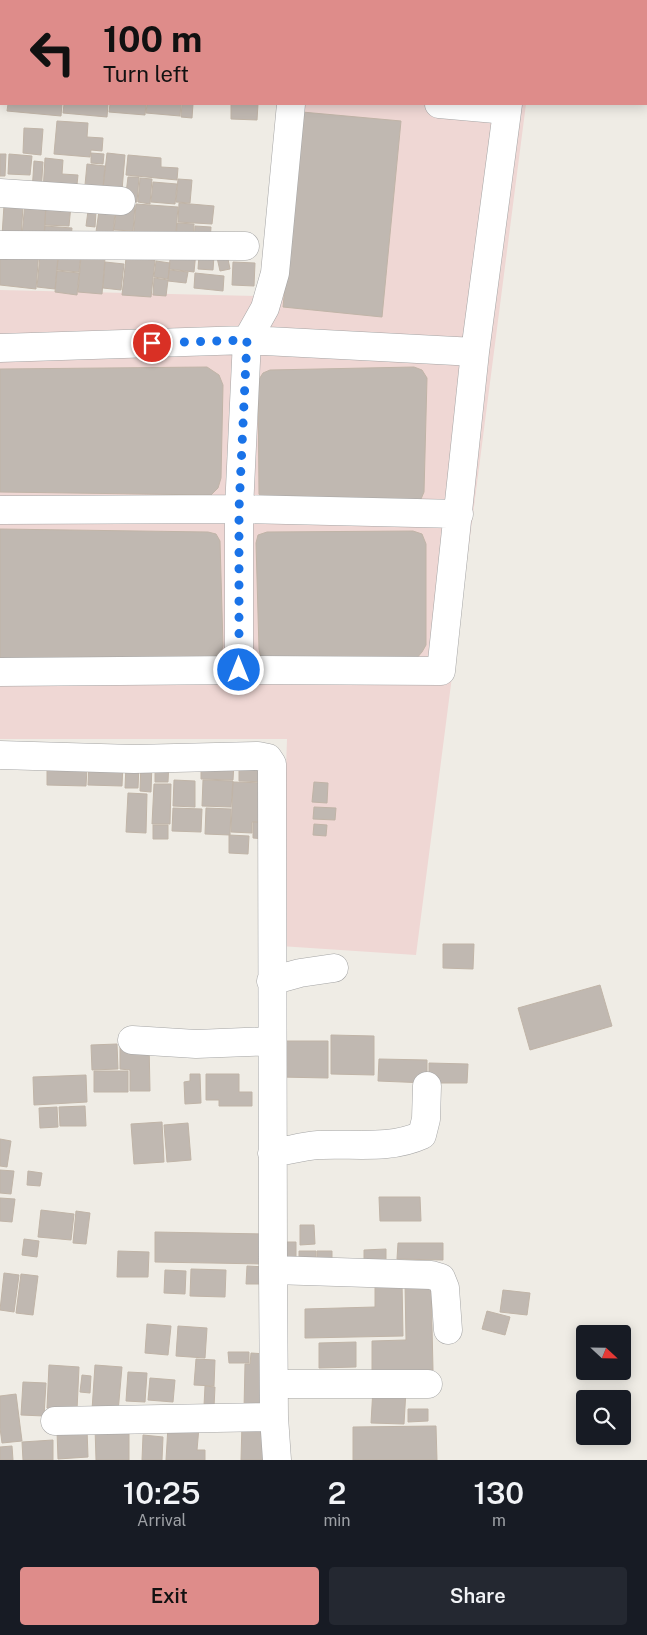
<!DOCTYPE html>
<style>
:root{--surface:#171b24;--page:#242831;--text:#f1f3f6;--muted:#9ea1a6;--accent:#de8c8a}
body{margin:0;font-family:"Public Sans",sans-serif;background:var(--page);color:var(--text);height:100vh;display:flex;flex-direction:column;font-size:19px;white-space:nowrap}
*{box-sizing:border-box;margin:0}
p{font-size:16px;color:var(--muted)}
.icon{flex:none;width:28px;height:28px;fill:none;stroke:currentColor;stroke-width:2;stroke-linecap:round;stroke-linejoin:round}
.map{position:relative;height:1460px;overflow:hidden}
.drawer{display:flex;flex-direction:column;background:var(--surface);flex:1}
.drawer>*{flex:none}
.banner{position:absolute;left:0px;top:0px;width:648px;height:105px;box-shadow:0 2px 12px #0003;background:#de8c8a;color:#111;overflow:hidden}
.needle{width:32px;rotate:112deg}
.controls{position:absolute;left:576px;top:1325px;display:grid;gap:10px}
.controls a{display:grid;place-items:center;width:55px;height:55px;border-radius:5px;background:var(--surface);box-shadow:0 2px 12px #0003;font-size:25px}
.pin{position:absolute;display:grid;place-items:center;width:42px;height:42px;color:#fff;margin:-21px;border:2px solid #fff;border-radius:50%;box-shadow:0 1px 5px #0007}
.me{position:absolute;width:55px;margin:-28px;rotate:0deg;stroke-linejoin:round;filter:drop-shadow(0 0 4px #0008)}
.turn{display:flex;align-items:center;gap:18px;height:105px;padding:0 20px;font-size:22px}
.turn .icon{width:65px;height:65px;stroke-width:2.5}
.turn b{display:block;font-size:35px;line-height:42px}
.eta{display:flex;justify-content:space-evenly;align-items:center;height:85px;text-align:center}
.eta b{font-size:30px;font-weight:600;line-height:35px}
.button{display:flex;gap:10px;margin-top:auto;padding:10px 20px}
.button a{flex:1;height:58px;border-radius:5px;background:var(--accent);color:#111;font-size:20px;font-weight:600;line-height:58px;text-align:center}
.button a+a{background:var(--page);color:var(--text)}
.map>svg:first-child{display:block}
.commercial{fill:#efd7d4}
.building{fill:#c0b8b1;stroke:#c0b4a7}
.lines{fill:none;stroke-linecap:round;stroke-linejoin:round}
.minor-casing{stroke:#a5a5a5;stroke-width:29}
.minor{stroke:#fff;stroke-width:28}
.route{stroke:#1a73e8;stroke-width:9;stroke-dasharray:0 16.2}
</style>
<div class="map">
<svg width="647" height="1460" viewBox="0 0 647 1460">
<rect width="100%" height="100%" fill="#efece5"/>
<path class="commercial" d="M 280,104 L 526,104 L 416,955 L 280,946 L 287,739 L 0,739 L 0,290 L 258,296 Z"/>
<path class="building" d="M 8,104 L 62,104 L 61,116 L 7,111 Z
M 64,104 L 108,104 L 107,117 L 63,113 Z
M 110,104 L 146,104 L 145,115 L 109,112 Z
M 147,104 L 181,104 L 180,116 L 146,113 Z
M 182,104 L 193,104 L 192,118 L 181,117 Z
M 231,104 L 258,104 L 257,120 L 231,119 Z
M 302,112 L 401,121 L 382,317 L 283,307 Z
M 57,121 L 88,123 L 87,137 L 103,138 L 102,151 L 91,150 L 90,157 L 54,154 Z
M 24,128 L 43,129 L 41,155 L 23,153 Z
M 91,153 L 104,154 L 103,164 L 91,163 Z
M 107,153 L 125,155 L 122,190 L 103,188 Z
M 0,154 L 6,154 L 5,176 L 0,176 Z
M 9,154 L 32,156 L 30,175 L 8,174 Z
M 128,155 L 161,158 L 161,167 L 178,168 L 177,180 L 126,175 Z
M 45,158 L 63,160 L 62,174 L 78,175 L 76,194 L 43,192 Z
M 34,161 L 43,162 L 41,193 L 32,192 Z
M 87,164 L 105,166 L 103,187 L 85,185 Z
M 128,177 L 139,177 L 137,202 L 125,202 Z
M 140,178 L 152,179 L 150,204 L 138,202 Z
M 178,179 L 192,180 L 190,203 L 176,202 Z
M 153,182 L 177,184 L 175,204 L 151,202 Z
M 25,202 L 46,204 L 44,237 L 22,236 Z
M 46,203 L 71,205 L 69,226 L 45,225 Z
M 117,203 L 135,205 L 133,231 L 114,230 Z
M 179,203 L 214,206 L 212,224 L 178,222 Z
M 136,204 L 178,207 L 175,244 L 133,241 Z
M 4,205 L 23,207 L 21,237 L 2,236 Z
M 88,211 L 96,212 L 95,227 L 86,226 Z
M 99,211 L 115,213 L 113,234 L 96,232 Z
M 177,223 L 194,224 L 193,244 L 176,243 Z
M 45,226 L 72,228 L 71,238 L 44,236 Z
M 195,226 L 211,227 L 210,243 L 194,242 Z
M 0,247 L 39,250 L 36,289 L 0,285 Z
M 59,250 L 81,252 L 79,272 L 57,270 Z
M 171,250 L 196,252 L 194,272 L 169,269 Z
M 216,253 L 228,259 L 230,269 L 220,271 Z
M 40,255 L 58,257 L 55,289 L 37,287 Z
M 199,255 L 214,256 L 213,270 L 198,269 Z
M 81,256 L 105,258 L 102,294 L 78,292 Z
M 126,258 L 155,260 L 151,297 L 122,295 Z
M 156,261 L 170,263 L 168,279 L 154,277 Z
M 105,262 L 124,264 L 121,290 L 103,288 Z
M 233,262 L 255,263 L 254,286 L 232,285 Z
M 169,270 L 188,272 L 186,283 L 168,281 Z
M 57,271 L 79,273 L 77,295 L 55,292 Z
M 195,273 L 224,276 L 223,291 L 194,288 Z
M 154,278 L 168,280 L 166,296 L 153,295 Z
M 207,367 L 219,375 L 223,385 L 221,478 L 218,488 L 211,495 L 0,492 L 0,369 Z
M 414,367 L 422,370 L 427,378 L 424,492 L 421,499 L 416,502 L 262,498 L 259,494 L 258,381 L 263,373 L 270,370 Z
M 0,529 L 208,532 L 216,534 L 220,541 L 223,646 L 220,656 L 215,661 L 0,660 Z
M 413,531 L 422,534 L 426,544 L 426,645 L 422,652 L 416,659 L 261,658 L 259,649 L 256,543 L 258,535 L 267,532 Z
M 155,762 L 169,762 L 168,782 L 155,782 Z
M 201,762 L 234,763 L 233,780 L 201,779 Z
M 89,763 L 123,764 L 122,786 L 88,785 Z
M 141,763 L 152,763 L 151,792 L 140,791 Z
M 239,763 L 268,763 L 267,782 L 239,781 Z
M 126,765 L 139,765 L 138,788 L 125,788 Z
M 47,767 L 87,768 L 86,786 L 47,785 Z
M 174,780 L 195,781 L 195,807 L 173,806 Z
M 203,780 L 233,781 L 231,807 L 202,806 Z
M 233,782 L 266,783 L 265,822 L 252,822 L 252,833 L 231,832 Z
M 314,782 L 328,783 L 327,803 L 312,802 Z
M 154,784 L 171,784 L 170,824 L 152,824 Z
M 128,793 L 147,794 L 146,833 L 126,832 Z
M 314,807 L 336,808 L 335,820 L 313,819 Z
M 173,808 L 202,809 L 201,832 L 172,831 Z
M 206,808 L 231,809 L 230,835 L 205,834 Z
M 253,822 L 266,823 L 265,839 L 253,838 Z
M 314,824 L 327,825 L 326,836 L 313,835 Z
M 153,825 L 168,825 L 168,839 L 153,839 Z
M 229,835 L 249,836 L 248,854 L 229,853 Z
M 443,944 L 474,944 L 473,969 L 443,968 Z
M 600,985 L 612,1026 L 530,1050 L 518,1008 Z
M 331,1035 L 374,1036 L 374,1075 L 331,1074 Z
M 280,1041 L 328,1041 L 328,1078 L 279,1077 Z
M 149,1043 L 150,1091 L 130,1091 L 130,1070 L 120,1069 L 120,1044 Z
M 117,1044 L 118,1069 L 92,1070 L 91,1045 Z
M 379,1059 L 427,1060 L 427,1083 L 378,1081 Z
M 429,1063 L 468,1064 L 467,1083 L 429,1083 Z
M 94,1071 L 128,1071 L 128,1092 L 94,1092 Z
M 190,1074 L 200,1074 L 201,1103 L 185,1104 L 184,1082 L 190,1081 Z
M 206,1074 L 239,1074 L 239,1092 L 252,1092 L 252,1106 L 219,1106 L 219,1100 L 206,1100 Z
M 86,1075 L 87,1102 L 34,1105 L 33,1077 Z
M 85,1106 L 86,1126 L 60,1126 L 59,1107 Z
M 57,1107 L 58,1127 L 40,1128 L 39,1108 Z
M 162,1122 L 164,1162 L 134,1164 L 131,1124 Z
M 188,1123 L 191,1160 L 167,1162 L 164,1125 Z
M 0,1139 L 11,1141 L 7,1167 L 0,1166 Z
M 0,1170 L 14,1171 L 11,1194 L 0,1193 Z
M 28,1171 L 42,1173 L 40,1186 L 27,1185 Z
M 379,1197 L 420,1197 L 421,1221 L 380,1221 Z
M 0,1198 L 15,1199 L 12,1222 L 0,1221 Z
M 41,1210 L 74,1214 L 71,1240 L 38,1237 Z
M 76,1211 L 90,1213 L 86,1244 L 73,1243 Z
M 300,1225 L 314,1225 L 315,1244 L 300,1245 Z
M 155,1232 L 264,1234 L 263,1264 L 155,1262 Z
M 24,1239 L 39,1241 L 37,1257 L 22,1255 Z
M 282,1242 L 296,1242 L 296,1260 L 282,1260 Z
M 398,1243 L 443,1243 L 443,1260 L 397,1259 Z
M 386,1249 L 386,1266 L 364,1266 L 364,1250 Z
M 118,1251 L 149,1252 L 148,1277 L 117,1277 Z
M 299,1251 L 316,1251 L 316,1264 L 299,1264 Z
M 317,1251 L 332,1251 L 332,1264 L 317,1264 Z
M 247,1266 L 266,1267 L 265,1284 L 246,1284 Z
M 191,1269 L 226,1270 L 225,1297 L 190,1296 Z
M 165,1270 L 186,1271 L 185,1294 L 164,1293 Z
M 4,1273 L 19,1275 L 14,1312 L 0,1310 Z
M 21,1274 L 38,1276 L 33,1315 L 16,1313 Z
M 375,1282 L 402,1282 L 403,1336 L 305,1338 L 305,1309 L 375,1307 Z
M 431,1282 L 433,1370 L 372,1372 L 372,1341 L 406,1340 L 405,1283 Z
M 503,1290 L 530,1293 L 527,1315 L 500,1312 Z
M 487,1311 L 510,1317 L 505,1335 L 482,1329 Z
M 147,1324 L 171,1326 L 168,1355 L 145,1353 Z
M 178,1326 L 207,1328 L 205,1358 L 176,1356 Z
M 356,1342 L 356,1367 L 319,1368 L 319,1343 Z
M 228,1352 L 249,1352 L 249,1363 L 229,1363 Z
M 251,1353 L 266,1354 L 272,1409 L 244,1409 L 245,1364 L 250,1364 Z
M 196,1359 L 215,1360 L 214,1386 L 194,1385 Z
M 49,1365 L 79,1367 L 77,1410 L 47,1408 Z
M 95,1365 L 122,1367 L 118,1412 L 92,1410 Z
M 128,1372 L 147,1373 L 145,1402 L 126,1401 Z
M 82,1375 L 91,1376 L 90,1393 L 80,1392 Z
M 150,1378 L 175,1380 L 173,1402 L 148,1400 Z
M 23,1382 L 46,1383 L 44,1416 L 21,1415 Z
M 205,1386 L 215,1387 L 214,1407 L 204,1406 Z
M 373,1388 L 406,1390 L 404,1424 L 371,1423 Z
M 16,1394 L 22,1441 L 2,1443 L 0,1428 L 0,1396 Z
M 408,1409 L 428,1409 L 428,1421 L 408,1422 Z
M 242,1423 L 272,1423 L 272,1460 L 241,1460 Z
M 168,1426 L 199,1427 L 197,1450 L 205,1450 L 205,1460 L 166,1460 Z
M 436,1426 L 437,1460 L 353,1460 L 353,1427 Z
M 95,1427 L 129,1427 L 129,1460 L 96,1460 Z
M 87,1429 L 88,1457 L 58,1459 L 57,1431 Z
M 143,1435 L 163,1437 L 162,1460 L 142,1460 Z
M 53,1440 L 53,1460 L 23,1460 L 22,1442 Z
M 12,1446 L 13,1460 L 0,1460 L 0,1447 Z"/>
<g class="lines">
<g class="minor-casing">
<path id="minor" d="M 203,1 L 203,0
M 304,1 L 304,0
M 522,1 L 522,0
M 0,41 L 1,42
M 439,104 L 507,110
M 0,193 L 121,201
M 0,245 L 245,246
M 0,348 L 247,340 L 475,352
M 0,510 L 239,509 L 459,514
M 239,670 L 239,509 L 247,340 L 265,308 L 275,273 L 291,104
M 0,672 L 239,670 L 441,671 L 475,352 L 508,104
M 0,755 L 134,759 L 258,756 L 268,758 L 272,764 L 273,1270 L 274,1417 L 277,1460
M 271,981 L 300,973 L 334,968
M 132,1040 L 196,1044 L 272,1041
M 272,1153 C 287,1151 303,1146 318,1145 C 354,1143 389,1150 422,1135 L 426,1119 L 427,1086
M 273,1270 L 431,1275 L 441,1278 L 445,1288 L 448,1330
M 274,1384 L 428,1384
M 55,1421 L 274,1417"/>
</g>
<use href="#minor" class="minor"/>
</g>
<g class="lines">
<path class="route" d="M 152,343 L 247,340 L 239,509 L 239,670"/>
</g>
</svg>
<div class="controls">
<a><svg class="needle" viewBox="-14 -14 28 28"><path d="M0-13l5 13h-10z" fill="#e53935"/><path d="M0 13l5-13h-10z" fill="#9ea1a6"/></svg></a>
<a><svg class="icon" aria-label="search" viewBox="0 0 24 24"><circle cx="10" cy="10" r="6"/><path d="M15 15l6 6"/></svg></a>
</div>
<div class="pin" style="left:152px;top:343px;background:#d93025"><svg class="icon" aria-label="arrive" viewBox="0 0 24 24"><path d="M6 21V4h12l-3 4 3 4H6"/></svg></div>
<svg class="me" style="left:239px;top:670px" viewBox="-20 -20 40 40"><circle r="17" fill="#1a73e8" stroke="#fff" stroke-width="3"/><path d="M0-11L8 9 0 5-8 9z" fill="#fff"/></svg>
<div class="banner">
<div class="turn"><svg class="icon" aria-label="left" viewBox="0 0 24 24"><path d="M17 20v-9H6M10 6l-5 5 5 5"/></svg><div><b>100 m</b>Turn left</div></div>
</div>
</div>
<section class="drawer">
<div class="eta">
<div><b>10:25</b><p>Arrival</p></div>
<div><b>2</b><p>min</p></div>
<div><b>130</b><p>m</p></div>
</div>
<div class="button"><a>Exit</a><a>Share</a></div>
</section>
